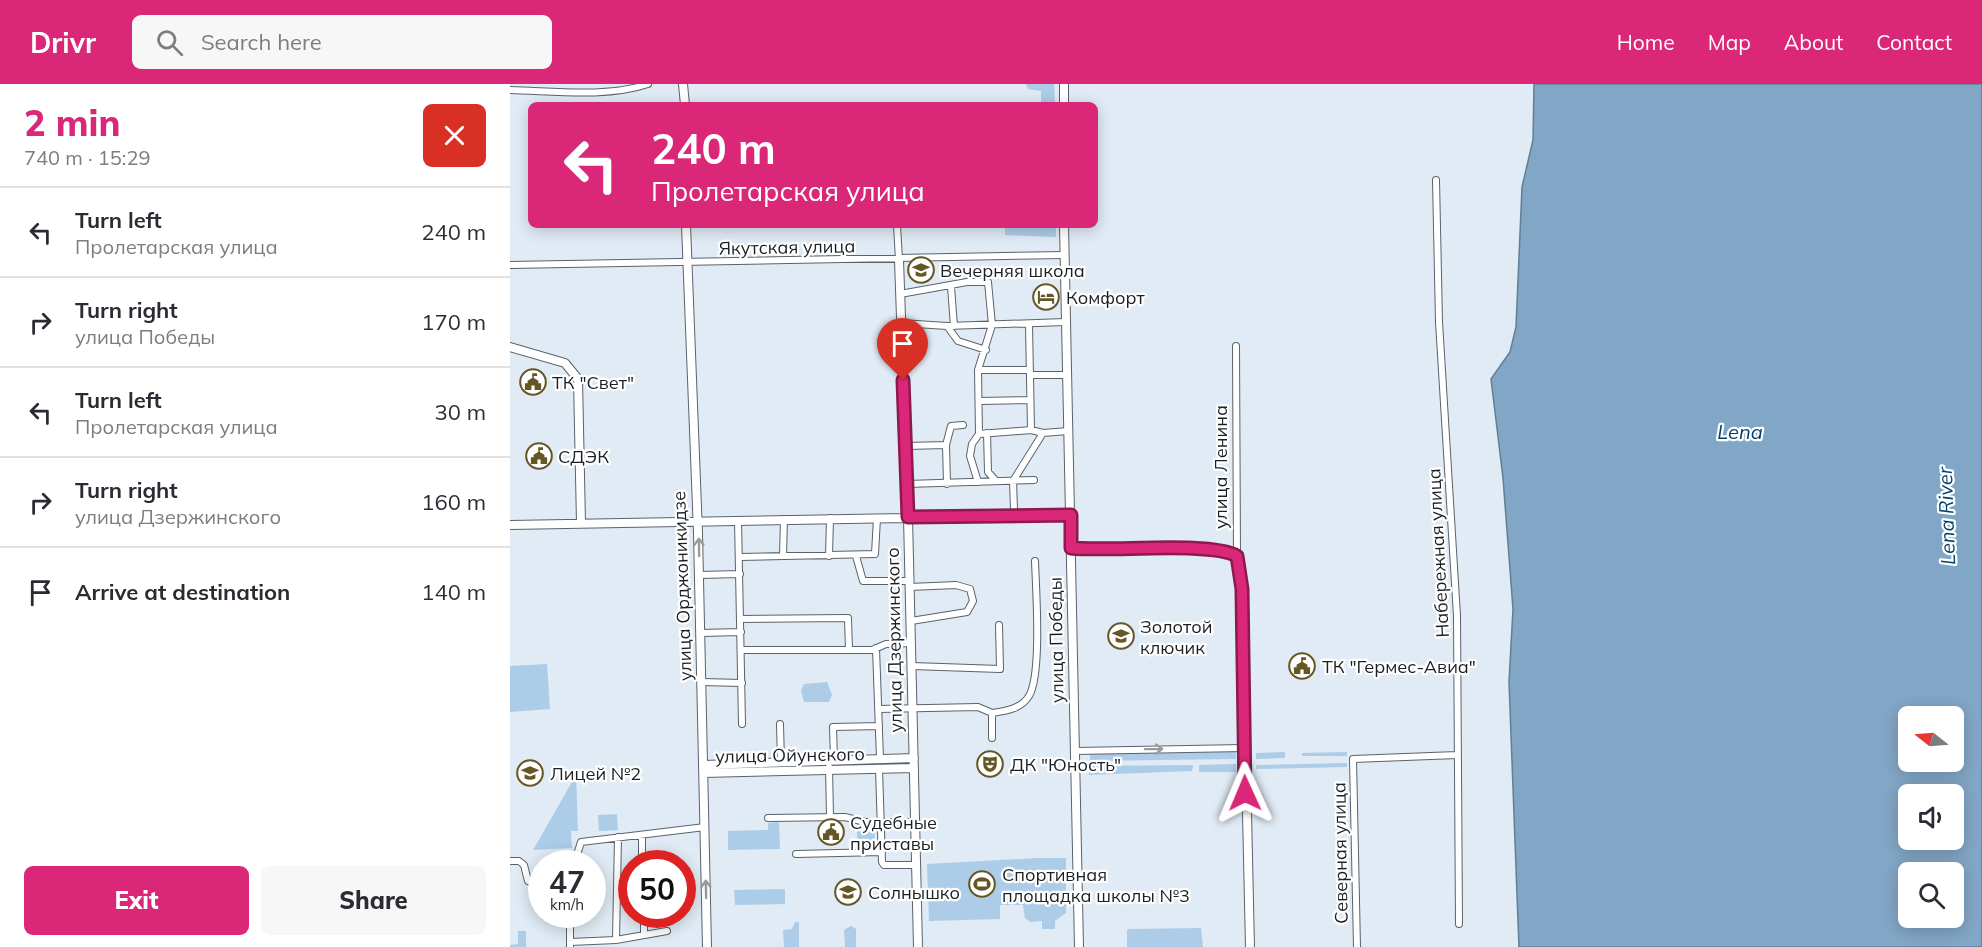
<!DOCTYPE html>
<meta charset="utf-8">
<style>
:root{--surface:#fff;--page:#f7f7f7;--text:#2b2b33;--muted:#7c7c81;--line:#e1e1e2;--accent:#db2777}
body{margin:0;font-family:Mulish,sans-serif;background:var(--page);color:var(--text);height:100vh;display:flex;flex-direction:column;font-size:22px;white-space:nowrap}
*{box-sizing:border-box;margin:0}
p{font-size:20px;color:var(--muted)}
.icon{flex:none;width:33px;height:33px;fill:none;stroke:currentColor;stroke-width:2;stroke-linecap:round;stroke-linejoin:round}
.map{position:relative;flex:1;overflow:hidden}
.panel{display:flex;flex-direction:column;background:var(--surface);width:510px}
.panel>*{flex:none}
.top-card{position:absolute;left:18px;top:18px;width:570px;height:126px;border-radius:9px;box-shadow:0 3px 15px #0003;background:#db2777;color:#fff;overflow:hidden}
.needle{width:39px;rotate:287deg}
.tools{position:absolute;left:1388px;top:622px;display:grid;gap:12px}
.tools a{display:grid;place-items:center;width:66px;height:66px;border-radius:9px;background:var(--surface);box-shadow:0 3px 15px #0003;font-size:30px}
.speed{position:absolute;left:18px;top:766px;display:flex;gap:12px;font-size:30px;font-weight:700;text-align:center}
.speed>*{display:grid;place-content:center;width:78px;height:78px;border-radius:50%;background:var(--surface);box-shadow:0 3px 15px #0003;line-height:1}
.speed small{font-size:15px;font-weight:400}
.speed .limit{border:9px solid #d22;background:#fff;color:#111}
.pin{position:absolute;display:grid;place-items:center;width:51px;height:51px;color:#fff;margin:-62px -26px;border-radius:50% 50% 50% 0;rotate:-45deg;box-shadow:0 0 6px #0007}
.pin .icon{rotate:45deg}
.me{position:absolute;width:66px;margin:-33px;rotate:359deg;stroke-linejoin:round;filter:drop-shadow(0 0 4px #0008)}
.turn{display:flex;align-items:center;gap:21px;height:126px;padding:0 24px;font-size:27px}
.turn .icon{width:78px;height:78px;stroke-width:2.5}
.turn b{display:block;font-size:42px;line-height:51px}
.round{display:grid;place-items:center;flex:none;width:63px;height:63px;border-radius:9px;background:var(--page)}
.headline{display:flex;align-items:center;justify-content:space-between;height:102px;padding:0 24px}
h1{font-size:36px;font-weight:800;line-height:45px;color:var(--accent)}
.cta{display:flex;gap:12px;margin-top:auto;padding:12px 24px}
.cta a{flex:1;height:69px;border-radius:9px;background:var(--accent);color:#fff;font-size:24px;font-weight:800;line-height:69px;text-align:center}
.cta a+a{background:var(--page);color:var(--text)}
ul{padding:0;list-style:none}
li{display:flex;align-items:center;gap:18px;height:90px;padding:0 24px;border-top:2px solid var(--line)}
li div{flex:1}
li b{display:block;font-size:22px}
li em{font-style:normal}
header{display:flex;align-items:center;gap:36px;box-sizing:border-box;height:84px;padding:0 30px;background:var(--accent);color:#fff}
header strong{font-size:28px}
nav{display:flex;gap:33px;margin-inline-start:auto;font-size:21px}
.search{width:420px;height:54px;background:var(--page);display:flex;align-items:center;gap:15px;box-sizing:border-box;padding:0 21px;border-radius:9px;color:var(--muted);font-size:22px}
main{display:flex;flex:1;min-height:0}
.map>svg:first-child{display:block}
.green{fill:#adcce8}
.water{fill:#82a6c5;stroke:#637e95;stroke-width:1.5;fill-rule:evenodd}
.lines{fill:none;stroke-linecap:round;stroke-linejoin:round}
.street-casing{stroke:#5a636b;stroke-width:8}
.secondary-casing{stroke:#5a636b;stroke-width:10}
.street{stroke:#fff;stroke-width:6}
.secondary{stroke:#fff;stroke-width:8}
.oneway{stroke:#999b9c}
.route-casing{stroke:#8e194d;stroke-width:15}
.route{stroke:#db2777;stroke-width:10}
.labels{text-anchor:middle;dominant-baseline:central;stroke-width:4.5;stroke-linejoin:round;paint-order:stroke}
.street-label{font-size:18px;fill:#1c2024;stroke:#fff}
.poi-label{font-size:18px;fill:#1c2024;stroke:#fff;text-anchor:start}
.water-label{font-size:20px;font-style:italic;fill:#01426b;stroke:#fff}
</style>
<header>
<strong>Drivr</strong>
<div class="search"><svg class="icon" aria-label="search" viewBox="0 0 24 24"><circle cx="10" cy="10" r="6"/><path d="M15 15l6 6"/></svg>Search here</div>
<nav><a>Home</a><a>Map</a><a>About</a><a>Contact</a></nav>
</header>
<main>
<section class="panel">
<div class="headline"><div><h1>2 min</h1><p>740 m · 15:29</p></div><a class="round" style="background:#d93025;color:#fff"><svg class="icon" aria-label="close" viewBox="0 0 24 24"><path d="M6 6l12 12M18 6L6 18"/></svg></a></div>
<ul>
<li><svg class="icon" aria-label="left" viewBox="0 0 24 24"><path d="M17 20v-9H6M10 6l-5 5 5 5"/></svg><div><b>Turn left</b><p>Пролетарская улица</p></div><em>240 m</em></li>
<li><svg class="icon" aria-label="right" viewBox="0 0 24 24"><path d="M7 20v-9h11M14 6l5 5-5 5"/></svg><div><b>Turn right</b><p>улица Победы</p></div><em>170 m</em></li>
<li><svg class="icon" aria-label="left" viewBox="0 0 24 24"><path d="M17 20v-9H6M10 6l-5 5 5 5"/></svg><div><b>Turn left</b><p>Пролетарская улица</p></div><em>30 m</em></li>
<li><svg class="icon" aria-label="right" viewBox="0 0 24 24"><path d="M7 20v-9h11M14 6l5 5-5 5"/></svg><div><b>Turn right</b><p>улица Дзержинского</p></div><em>160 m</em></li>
<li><svg class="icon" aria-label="arrive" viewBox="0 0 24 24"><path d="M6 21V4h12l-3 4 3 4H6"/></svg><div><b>Arrive at destination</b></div><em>140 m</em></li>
</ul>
<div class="cta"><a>Exit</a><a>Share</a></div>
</section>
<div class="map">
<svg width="1472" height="863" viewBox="0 0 1472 863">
<rect width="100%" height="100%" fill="#e0ebf5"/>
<path class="green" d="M 516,0 L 544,0 L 545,21 L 531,21 L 531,7 L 518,5 Z
M 495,141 L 546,141 L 546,153 L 495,151 Z
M 37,580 L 40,625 L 0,628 L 0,582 Z
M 317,598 L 322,611 L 319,618 L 294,618 L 291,606 L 294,600 Z
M 726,667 L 726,675 L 580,677 L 580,668 Z
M 775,668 L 775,674 L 746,675 L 746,669 Z
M 837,668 L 837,672 L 792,672 L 792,669 Z
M 837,679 L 837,683 L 746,685 L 746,681 Z
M 726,680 L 726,688 L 689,688 L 689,681 Z
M 683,681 L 682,687 L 579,691 L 579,682 Z
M 66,691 L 68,747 L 61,747 L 62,764 L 23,766 Z
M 107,730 L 108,746 L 89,747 L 88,731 Z
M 269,738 L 270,765 L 218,766 L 218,747 L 258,746 L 258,739 Z
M 347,747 L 365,748 L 364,764 L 347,764 Z
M 527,774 L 556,774 L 556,829 L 545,837 L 545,845 L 532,845 L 532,837 L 520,838 L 515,834 L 513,821 L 490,821 L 490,835 L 419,837 L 417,780 Z
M 275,805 L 275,820 L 225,821 L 224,806 Z
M 285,838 L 289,838 L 289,863 L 274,863 L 273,846 L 282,845 Z
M 341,842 L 346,845 L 346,863 L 335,863 L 334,846 Z
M 691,844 L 693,863 L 617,863 L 617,846 L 619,845 Z
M 8,847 L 16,847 L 16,863 L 0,863 L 0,861 L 8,860 Z"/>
<path class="water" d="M 1024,0 L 1472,0 L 1472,863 L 1009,863 L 999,598 L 1003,525 L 993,394 L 981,295 L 1000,268 L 1006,243 L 1012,103 L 1023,56 ZM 1398,633 L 1443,633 L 1443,678 L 1398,678 ZM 1398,711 L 1443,711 L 1443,756 L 1398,756 ZM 1398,789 L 1443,789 L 1443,834 L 1398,834 Z"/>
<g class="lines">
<g class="street-casing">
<path id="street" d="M 0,6 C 44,7 96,14 138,0
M 926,96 L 929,238 L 947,532 L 949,840
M 387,141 L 389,176
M 0,181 L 554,171
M 441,203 L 444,242
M 390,210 L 457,198 L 478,198 L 482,241 L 468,286 L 469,350 L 462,360 L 460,372 L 468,398
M 391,239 L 437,242 L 555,238
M 519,241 L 521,346
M 437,242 L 448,257 L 476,266
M 726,262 L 727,472
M 468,286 L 520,286
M 520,291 L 557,291
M 470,317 L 519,316
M 477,349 L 478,388 L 486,397
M 469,350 L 521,346 L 533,349 L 558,347
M 396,362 L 436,361
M 397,400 L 524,396
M 437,400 L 436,361 L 441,342 L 453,341
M 504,425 L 503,397 L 533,349
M 228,436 L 232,640
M 273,472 L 274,435
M 319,472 L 320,434
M 346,472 L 353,497 L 400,497
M 230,473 L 365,470 L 367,434
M 189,491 L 230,490
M 400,503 L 446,501 L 460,505 L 463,517 L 457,528 L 401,537
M 231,535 L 338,534 L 339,566
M 191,549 L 231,548
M 366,564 L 370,675
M 231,566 L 362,566 L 376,560 L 401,559
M 402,582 L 490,585 L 489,541
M 192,598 L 232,599
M 368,625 L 468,623 L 482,629 L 482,654
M 482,629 C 496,627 511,625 519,612 C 532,590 526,506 525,477
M 270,640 L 271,678
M 565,667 L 734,664
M 324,676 L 323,643 L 369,642
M 319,683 L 320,733
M 369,685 L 372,778 L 374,781 L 406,781
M 258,734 L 335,733 L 355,738 L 405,738
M 132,751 L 132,780
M 286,770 L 372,768
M 0,777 L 9,777 L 14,781 L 18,797 L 32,797
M 64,780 L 71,758 L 195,743
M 60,831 L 60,863
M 134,831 L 134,851
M 106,856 L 108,753
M 60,858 L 106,856 L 157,847
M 847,863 L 843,675 L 947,671"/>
</g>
<g class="secondary-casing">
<path id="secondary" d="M 173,0 L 175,21
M 554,21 L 554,0
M 176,141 L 188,449 L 197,863
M 554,141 L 569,863
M 389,176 L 398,433 L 408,863
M 0,263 L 55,279 L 68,295 L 71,439
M 0,441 L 561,431
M 561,464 C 600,468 699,457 727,472 L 732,505 L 740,863
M 194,681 L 404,674
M 194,689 L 404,684"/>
</g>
<use href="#street" class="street"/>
<use href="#secondary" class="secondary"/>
</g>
<defs><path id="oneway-shaft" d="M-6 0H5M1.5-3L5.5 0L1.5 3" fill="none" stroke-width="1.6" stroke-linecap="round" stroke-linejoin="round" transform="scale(1.5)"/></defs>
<g class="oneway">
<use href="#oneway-shaft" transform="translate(189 463) rotate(-91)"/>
<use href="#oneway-shaft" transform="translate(644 665) rotate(-1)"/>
<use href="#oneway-shaft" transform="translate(196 805) rotate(-91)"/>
</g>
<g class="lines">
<g class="route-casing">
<path id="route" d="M 393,296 L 398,433 L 561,431 L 561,464 C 600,468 700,457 727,472 L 732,505 L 735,709"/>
</g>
<use href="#route" class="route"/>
</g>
<defs>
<g id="school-ring" transform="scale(1.35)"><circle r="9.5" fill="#fff" stroke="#655724" stroke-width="1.5"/><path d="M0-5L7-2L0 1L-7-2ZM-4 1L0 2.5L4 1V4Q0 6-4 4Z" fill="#655724"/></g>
<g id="hotel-ring" transform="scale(1.35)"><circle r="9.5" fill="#fff" stroke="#655724" stroke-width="1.5"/><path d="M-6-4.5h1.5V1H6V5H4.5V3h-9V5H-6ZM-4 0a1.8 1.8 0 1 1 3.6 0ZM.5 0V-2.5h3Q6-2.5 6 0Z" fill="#655724"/></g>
<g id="civic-ring" transform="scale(1.35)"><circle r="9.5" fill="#fff" stroke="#655724" stroke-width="1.5"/><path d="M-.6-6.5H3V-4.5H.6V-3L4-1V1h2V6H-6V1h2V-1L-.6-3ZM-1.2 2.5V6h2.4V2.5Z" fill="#655724"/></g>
<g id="theatre-ring" transform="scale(1.35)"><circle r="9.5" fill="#fff" stroke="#655724" stroke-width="1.5"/><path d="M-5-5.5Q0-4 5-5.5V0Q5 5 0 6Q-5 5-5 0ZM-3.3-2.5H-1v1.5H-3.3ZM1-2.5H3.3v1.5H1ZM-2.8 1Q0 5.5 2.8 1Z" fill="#655724"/></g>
<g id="stadium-ring" transform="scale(1.35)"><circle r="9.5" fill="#fff" stroke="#655724" stroke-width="1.5"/><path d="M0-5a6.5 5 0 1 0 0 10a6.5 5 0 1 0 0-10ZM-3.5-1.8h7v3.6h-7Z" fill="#655724"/></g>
</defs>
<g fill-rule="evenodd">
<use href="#school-ring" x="411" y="186"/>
<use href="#hotel-ring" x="536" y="213"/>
<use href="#civic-ring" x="23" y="298"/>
<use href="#civic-ring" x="29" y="372"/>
<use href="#school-ring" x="611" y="552"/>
<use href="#civic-ring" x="792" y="582"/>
<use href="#theatre-ring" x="480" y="680"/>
<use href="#school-ring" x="20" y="689"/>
<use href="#civic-ring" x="321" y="748"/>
<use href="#stadium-ring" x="472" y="800"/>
<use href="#school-ring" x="338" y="808"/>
</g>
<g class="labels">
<g class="street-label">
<text transform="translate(277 163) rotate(-1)">Якутская улица</text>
<text transform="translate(710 383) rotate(-90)">улица Ленина</text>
<text transform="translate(928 469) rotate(-93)">Набережная улица</text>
<text transform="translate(172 502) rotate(-92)">улица Орджоникидзе</text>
<text transform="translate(384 556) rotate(-91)">улица Дзержинского</text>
<text transform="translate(546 556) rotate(-91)">улица Победы</text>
<text transform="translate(280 671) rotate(-1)">улица Ойунского</text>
<text transform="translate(830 769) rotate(-91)">Северная улица</text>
</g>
<g class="poi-label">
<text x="430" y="186">Вечерняя школа</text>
<text x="556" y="213">Комфорт</text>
<text x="42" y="298">ТК "Свет"</text>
<text x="48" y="372">СДЭК</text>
<text x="630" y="542">Золотой<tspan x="630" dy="21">ключик</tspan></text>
<text x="812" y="582">ТК "Гермес-Авиа"</text>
<text x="500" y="680">ДК "Юность"</text>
<text x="40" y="689">Лицей №2</text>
<text x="340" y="738">Судебные<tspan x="340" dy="21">приставы</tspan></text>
<text x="492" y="790">Спортивная<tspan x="492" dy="21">площадка школы №3</tspan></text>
<text x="358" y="808">Солнышко</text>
</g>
<g class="water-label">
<text x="1230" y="347">Lena</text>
<text transform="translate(1436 432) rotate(-92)">Lena River</text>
</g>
</g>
</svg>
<div class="tools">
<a><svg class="needle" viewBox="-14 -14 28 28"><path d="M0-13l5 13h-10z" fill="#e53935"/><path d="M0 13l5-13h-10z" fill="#7c7c81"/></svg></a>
<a><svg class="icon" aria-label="sound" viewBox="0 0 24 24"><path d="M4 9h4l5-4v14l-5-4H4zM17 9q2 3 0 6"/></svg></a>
<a><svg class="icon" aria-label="search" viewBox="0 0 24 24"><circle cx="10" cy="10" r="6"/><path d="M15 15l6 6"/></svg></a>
</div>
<div class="speed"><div>47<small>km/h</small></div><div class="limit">50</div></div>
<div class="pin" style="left:393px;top:296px;background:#d93025"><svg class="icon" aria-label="arrive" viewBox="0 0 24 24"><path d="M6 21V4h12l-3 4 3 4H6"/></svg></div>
<svg class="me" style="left:735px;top:709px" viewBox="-20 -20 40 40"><path d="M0-17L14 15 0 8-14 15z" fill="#db2777" stroke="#fff" stroke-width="4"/></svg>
<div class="top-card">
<div class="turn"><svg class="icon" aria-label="left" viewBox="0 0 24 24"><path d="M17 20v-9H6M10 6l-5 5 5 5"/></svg><div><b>240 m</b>Пролетарская улица</div></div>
</div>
</div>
</main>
